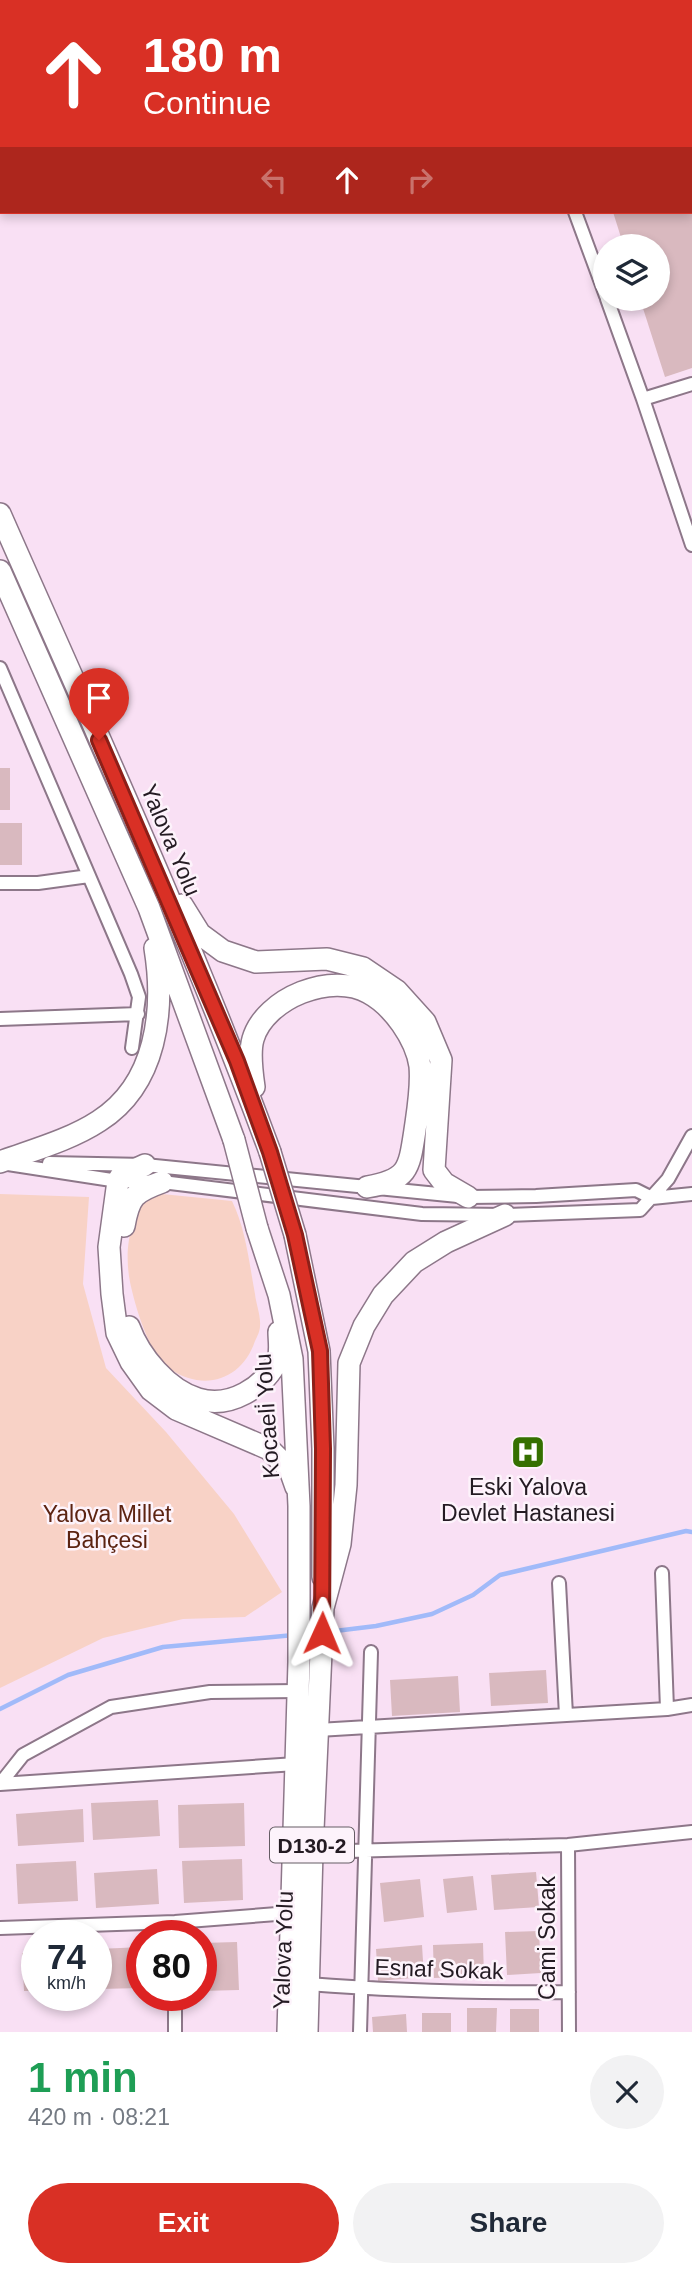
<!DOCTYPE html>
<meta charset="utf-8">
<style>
:root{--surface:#fff;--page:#f2f2f3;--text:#1f2937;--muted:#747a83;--accent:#d93025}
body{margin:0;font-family:Helvetica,sans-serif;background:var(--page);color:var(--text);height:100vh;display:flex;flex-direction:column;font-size:26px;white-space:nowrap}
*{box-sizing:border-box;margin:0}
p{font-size:23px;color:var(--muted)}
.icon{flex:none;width:38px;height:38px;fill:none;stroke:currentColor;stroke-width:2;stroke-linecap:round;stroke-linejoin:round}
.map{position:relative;height:2032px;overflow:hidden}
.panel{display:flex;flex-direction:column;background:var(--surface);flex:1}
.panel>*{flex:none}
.guide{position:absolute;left:0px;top:0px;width:693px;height:214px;box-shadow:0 4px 10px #0003;background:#d93025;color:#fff;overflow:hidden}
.controls{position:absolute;left:593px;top:234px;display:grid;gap:14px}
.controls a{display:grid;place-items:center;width:77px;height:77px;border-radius:50%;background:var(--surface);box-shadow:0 4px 10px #0003;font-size:35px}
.speed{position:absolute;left:21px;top:1920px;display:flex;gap:14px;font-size:35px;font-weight:700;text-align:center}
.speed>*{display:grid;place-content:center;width:91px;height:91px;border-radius:50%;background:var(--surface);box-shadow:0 4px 10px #0003;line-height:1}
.speed small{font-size:18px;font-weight:400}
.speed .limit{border:10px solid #d22;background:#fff;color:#111}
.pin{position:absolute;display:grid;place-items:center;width:60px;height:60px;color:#fff;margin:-72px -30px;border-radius:50% 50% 50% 0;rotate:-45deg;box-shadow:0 0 7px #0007}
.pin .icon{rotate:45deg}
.me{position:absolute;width:77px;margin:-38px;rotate:1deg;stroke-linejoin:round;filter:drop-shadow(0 0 5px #0008)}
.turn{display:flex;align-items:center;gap:24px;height:147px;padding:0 28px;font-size:32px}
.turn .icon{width:91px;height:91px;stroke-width:2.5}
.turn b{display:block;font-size:49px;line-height:60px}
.lanes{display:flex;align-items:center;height:66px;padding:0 28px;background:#0003;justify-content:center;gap:35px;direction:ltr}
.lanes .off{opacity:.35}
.round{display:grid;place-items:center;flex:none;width:74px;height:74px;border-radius:37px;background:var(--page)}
.overview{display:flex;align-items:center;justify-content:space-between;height:119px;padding:0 28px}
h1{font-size:42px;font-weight:700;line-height:52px;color:#1e9e55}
.primary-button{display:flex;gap:14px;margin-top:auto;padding:14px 28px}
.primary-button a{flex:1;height:80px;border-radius:42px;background:var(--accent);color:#fff;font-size:28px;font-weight:700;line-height:80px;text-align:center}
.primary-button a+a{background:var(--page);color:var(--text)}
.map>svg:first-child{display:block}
.green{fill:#f8d2c6}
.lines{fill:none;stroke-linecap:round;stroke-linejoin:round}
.stream{stroke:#a1baf9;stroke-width:4.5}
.building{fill:#d9b9bf}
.street-casing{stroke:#8d7789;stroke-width:16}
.highway-casing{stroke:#8d7789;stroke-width:24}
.street{stroke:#fff;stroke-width:12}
.highway{stroke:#fff;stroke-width:21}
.highway-bridge-casing{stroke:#8d7789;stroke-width:24;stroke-linecap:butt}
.highway-bridge{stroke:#fff;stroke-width:21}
.route-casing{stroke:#8d1f18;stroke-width:18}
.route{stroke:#d93025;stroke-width:12}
.labels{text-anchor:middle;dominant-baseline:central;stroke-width:5;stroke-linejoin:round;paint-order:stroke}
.shield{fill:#fdf3fb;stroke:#655c64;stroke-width:2}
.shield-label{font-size:21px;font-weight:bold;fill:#241b23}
.street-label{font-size:23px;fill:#241b23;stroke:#fdf3fb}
.poi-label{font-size:23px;fill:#241b23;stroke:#fdf3fb}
.park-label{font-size:23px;fill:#5c2311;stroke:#fdf3fb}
</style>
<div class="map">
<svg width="692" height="2032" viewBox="0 0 692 2032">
<rect width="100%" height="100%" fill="#f9e0f4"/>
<path class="green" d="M 152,1193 L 232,1201 C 246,1230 249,1262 255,1294 C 256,1304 261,1316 260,1326 C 260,1331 257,1337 255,1341 C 242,1380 204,1392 170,1369 C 149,1355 135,1306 130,1282 C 124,1252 129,1214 152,1193 Z
M 0,1194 L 89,1197 L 83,1284 L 106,1368 L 166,1432 L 234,1514 L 282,1592 L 245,1617 L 183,1619 L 103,1638 L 0,1688 Z"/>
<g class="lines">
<path class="stream" d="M 327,1632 L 376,1626 L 432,1614 L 473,1595 L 500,1575 L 686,1531 L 692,1532
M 0,1709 L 68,1675 L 163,1647 L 294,1635"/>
</g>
<path class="building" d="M 613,212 L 692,212 L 692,368 L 665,377 L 640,299 L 658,299 L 658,247 L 624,247 Z
M 0,768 L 10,768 L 10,810 L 0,810 Z
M 0,823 L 22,823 L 22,865 L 0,865 Z
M 546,1670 L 548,1703 L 491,1706 L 489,1673 Z
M 458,1676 L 460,1712 L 392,1716 L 390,1680 Z
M 158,1800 L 160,1836 L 93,1840 L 91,1803 Z
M 244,1803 L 245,1846 L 179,1848 L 178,1805 Z
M 83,1809 L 84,1842 L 18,1846 L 16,1814 Z
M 242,1859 L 243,1900 L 184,1903 L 182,1861 Z
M 76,1861 L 78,1901 L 18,1904 L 16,1864 Z
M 157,1869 L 159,1904 L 96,1908 L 94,1873 Z
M 536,1872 L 539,1907 L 494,1910 L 491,1875 Z
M 473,1876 L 477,1910 L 447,1913 L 443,1879 Z
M 420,1879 L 424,1917 L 384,1922 L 380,1883 Z
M 539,1931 L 541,1973 L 507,1975 L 505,1932 Z
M 237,1942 L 239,1990 L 201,1991 L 201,1943 Z
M 483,1943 L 484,1976 L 434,1978 L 433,1945 Z
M 422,1945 L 424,1977 L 378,1981 L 376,1949 Z
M 142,1947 L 142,1988 L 99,1989 L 98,1949 Z
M 22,1953 L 37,1953 L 37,1991 L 24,1991 Z
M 467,2008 L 497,2008 L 496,2032 L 467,2032 Z
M 510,2009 L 539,2009 L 539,2032 L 510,2032 Z
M 422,2013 L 451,2013 L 451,2032 L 422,2032 Z
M 406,2014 L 407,2032 L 373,2032 L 372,2017 Z"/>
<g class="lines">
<g class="street-casing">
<path id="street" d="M 691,148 L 692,147
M 575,212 L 606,296
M 607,299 L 643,399
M 692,384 L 643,399 L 692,545
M 0,668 L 131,974 L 139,997 L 132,1048
M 0,883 L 38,883 L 89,876
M 0,1019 L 138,1014
M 49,1163 L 145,1165 L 468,1197 L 536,1196 L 636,1190 L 652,1198 L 692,1194
M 8,1164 L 118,1181 L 162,1182 L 422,1214 L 505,1215 L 640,1210 L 668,1179 L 692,1136
M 662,1573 L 667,1709
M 559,1583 L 566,1715
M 318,1730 L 667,1709 L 692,1705
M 0,1784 L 23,1755 L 111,1707 L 210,1692 L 297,1691
M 0,1784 L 296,1764
M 568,1845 L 569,2032
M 312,1852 L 568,1845 L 692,1832
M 0,1928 L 175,1922 L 290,1913
M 308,1984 C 395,1991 482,1993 569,1992
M 175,2032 L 175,1995
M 360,2032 L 371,1652"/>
</g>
<g class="highway-casing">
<path id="highway" d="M 0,514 C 93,725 190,935 270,1152
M 0,571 L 149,908 L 234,1140
M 182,905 L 200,934 L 223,951 L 256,962 L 327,959 L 363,968 L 397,991 L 425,1022 L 441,1060 L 434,1170 L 444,1183 L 468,1197
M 254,1087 C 252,1073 249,1053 253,1039 C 265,998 332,971 369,993 C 393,1006 416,1039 420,1066 C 422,1087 418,1109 415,1130 C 409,1170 408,1180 367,1187
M 0,1162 C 33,1150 70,1140 99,1121 C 157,1084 165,1010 155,948
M 145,1165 L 121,1176 L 118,1181 L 109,1247 L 112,1294 L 117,1333 L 131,1362 L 151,1390 L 176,1409 L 269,1449 L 290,1470 L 296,1487
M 124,1226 C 129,1197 134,1192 162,1182
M 257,1228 L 279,1295 L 292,1359 L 299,1506 L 299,1662 L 288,2032
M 295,1235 L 319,1351 L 323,1449 L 323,1577
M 129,1327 C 140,1357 168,1390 198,1399 C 230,1409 265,1387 278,1359 C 281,1351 279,1340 279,1332
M 307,2032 L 312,1852 L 323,1608 L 340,1544 L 346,1485 L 349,1363 L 364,1326 L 383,1295 L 414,1262 L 446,1242 L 505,1215"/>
</g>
<use href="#street" class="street"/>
<use href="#highway" class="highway"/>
<g class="highway-bridge-casing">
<path id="highway-bridge" d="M 234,1140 L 257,1228
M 270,1152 L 295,1235"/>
</g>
<use href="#highway-bridge" class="highway-bridge"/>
</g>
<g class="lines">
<g class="route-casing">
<path id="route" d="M 99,740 L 237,1061 L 270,1152 L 295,1235 L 320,1351 L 323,1449 L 322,1633"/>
</g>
<use href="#route" class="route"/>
</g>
<defs>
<g id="hospital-square" transform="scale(1.75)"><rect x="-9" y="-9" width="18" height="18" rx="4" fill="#357000" stroke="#fdf3fb"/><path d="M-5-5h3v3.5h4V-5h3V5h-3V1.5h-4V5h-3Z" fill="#fff"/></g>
</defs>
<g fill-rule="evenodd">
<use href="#hospital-square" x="528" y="1452"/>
</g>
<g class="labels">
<rect class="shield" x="270" y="1827.5" width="84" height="35" rx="5"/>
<g class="shield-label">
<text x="312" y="1845">D130-2</text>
</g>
<g class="street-label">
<text transform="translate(171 840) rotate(67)">Yalova Yolu</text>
<text transform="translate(267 1416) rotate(-94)">Kocaeli̇ Yolu</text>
<text transform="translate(547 1938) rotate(-90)">Cami Sokak</text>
<text transform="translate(283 1950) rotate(-88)">Yalova Yolu</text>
<text transform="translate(439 1969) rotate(2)">Esnaf Sokak</text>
</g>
<g class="poi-label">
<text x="528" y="1487">Eski Yalova<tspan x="528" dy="26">Devlet Hastanesi</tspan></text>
</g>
<g class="park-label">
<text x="107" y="1514">Yalova Millet<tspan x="107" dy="26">Bahçesi</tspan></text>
</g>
</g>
</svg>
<div class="controls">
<a><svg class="icon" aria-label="layers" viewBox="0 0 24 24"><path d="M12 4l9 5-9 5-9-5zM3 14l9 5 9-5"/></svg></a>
</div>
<div class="speed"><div>74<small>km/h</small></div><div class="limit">80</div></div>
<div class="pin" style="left:99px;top:740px;background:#d93025"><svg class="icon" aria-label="arrive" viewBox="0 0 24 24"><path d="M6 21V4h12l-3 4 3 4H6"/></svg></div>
<svg class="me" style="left:322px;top:1633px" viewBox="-20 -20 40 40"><path d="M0-17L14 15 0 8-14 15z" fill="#d93025" stroke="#fff" stroke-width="4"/></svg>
<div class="guide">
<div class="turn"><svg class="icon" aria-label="ahead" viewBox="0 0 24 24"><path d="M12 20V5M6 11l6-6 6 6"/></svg><div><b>180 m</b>Continue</div></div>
<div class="lanes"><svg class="icon off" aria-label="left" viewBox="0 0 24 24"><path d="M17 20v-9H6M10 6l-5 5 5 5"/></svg><svg class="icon" aria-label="ahead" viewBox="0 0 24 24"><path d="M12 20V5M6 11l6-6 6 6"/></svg><svg class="icon off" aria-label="right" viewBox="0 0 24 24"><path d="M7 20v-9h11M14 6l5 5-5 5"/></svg></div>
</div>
</div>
<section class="panel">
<div class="overview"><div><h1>1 min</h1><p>420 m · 08:21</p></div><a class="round"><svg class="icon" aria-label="close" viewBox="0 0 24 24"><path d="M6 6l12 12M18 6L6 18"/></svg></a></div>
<div class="primary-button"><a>Exit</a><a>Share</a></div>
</section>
